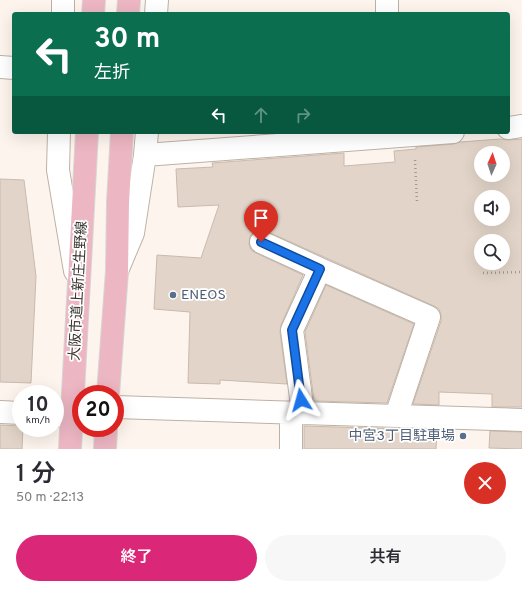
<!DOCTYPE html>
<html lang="ja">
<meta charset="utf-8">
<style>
:root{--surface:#fff;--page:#f7f7f7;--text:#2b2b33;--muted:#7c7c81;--accent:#db2777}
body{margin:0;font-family:Overpass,"Noto Sans JP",sans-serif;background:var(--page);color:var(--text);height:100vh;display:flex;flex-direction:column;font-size:15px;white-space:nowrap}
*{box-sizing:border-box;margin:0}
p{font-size:13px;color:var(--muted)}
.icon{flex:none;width:22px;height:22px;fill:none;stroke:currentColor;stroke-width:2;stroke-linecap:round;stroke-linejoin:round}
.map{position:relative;height:449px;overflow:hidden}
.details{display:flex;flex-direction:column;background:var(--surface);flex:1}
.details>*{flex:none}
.top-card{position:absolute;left:12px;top:12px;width:498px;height:122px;border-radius:4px;box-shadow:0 4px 16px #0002;background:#0b6e4f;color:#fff;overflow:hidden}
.needle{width:26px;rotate:3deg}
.tools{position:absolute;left:474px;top:146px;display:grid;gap:8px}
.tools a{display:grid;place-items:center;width:36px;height:36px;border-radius:50%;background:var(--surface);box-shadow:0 4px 16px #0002;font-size:20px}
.speed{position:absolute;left:12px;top:385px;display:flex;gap:8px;font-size:20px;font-weight:700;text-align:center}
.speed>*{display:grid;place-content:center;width:52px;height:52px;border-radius:50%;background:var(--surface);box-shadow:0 4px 16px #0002;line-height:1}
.speed small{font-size:10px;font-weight:400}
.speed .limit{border:6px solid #d22;background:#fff;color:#111}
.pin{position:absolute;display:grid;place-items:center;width:34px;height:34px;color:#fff;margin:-41px -17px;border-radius:50% 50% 50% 0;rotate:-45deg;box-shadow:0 0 4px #0007}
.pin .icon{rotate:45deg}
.me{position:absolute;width:44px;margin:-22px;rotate:352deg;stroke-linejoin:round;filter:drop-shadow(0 0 3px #0008)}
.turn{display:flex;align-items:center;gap:14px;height:84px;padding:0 16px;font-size:18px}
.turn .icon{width:52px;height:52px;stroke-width:2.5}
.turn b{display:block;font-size:28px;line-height:34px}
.lanes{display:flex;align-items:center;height:38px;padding:0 16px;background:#0003;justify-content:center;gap:20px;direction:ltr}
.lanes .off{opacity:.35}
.round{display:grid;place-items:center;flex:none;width:42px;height:42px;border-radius:21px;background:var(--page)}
.overview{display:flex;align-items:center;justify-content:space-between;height:68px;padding:0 16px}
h1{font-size:24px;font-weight:600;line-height:30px}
.button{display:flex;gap:8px;margin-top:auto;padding:8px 16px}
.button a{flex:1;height:46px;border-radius:24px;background:var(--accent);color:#fff;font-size:16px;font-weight:600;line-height:46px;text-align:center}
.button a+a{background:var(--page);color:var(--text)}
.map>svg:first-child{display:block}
.building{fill:#e2d4c8;stroke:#c8baaf;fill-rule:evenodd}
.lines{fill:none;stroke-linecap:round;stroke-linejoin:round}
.minor-casing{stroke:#bdb1a5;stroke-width:24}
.major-casing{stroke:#d7d6d5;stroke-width:24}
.path{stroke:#a09a93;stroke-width:2.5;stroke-dasharray:1 3;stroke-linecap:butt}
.minor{stroke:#fff;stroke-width:22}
.major{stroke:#ecb6c3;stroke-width:22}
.route-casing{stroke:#114b97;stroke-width:10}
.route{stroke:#1a73e8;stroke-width:7}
.service-dot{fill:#5c6f8a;stroke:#fff;stroke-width:1.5}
.labels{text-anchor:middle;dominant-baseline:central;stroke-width:3.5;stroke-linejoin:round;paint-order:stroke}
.street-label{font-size:14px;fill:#38332e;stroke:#fff}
.service-label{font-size:14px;fill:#4e5e75;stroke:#fff;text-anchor:start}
</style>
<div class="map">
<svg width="522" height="449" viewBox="0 0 522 449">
<rect width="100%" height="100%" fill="#fdf5ed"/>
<path class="building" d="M 500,139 L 509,140 L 522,139 L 522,407 L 492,407 L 492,394 L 439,392 L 439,405 L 413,404 L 441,321 L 441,315 L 439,309 L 434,306 L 266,231 L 260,230 L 254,232 L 250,236 L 249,244 L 251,250 L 256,253 L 303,275 L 281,325 L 280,332 L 287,384 L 220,380 L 220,384 L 188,383 L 190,312 L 154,309 L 157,255 L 201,258 L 219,205 L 178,207 L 176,169 L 213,167 L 212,163 L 344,153 L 344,166 L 395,162 L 394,151 L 416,149 L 416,147 L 454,144 L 460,142 ZM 481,153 L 503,153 L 503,175 L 481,175 ZM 481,197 L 503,197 L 503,219 L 481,219 ZM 481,241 L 503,241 L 503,263 L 481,263 Z
M 0,179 L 24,180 L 36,276 L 31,383 L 0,382 Z
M 326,285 L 414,324 L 387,403 L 314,401 L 305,332 Z
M 0,425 L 21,426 L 21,428 L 23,428 L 22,449 L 0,449 Z
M 304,426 L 437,430 L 436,449 L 304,449 Z
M 490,431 L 522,432 L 522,449 L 489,448 Z"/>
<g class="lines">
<g class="minor-casing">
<path id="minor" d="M 387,0 L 387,14
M 63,14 L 63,0
M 156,14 L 157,0
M 0,67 L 14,68
M 508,128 L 522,126
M 59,132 L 58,170 L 75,271
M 145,155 L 453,132
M 261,242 L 320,269
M 117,271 L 133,233 L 145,155 L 147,132
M 115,407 L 522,420
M 0,412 L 21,413
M 303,413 L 292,330 L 320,269 L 429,317 L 396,416
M 55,415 L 72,416
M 291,449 L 291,413"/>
</g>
<g class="major-casing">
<path id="major" d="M 93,14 L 94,0
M 128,14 L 129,0
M 108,394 L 117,271 L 118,202 L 122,132
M 70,449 L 87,132
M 105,449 L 106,428"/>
</g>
<path class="path" d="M 415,160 L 417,203
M 483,273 L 522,272"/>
<use href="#minor" class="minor"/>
<use href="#major" class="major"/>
</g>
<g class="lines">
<g class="route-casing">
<path id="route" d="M 261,242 L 320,269 L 292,330 L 301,400"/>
</g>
<use href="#route" class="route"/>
</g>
<g class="service-dot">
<circle cx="173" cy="295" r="4"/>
<circle cx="463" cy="436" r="4"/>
</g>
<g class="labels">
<g class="street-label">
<text transform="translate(79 291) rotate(-87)">大阪市道上新庄生野線</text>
</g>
<g class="service-label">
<text x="181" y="295">ENEOS</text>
<text x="455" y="436" text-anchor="end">中宮3丁目駐車場</text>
</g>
</g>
</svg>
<div class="tools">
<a><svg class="needle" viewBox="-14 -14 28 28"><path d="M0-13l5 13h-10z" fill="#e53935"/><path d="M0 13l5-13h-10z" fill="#7c7c81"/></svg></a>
<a><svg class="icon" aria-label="sound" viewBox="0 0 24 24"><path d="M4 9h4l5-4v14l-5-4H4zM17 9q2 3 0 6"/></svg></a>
<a><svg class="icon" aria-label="search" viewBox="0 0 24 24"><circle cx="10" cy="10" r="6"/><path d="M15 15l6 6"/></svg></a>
</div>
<div class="speed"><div>10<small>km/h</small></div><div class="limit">20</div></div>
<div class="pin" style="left:261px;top:242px;background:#d93025"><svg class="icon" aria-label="arrive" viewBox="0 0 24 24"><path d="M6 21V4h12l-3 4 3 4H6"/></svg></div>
<svg class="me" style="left:301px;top:400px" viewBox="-20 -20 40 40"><path d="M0-17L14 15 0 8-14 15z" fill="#1a73e8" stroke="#fff" stroke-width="4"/></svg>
<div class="top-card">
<div class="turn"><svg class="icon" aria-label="left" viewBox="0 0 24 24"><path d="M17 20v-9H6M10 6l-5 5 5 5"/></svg><div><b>30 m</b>左折</div></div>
<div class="lanes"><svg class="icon" aria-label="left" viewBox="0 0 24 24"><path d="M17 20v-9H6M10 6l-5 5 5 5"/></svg><svg class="icon off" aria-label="ahead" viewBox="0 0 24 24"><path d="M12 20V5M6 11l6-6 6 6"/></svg><svg class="icon off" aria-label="right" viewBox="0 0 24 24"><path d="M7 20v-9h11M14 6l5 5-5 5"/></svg></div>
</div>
</div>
<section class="details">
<div class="overview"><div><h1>1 分</h1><p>50 m · 22:13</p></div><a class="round" style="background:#d93025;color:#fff"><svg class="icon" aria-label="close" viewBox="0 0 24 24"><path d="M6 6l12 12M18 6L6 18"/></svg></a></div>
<div class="button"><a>終了</a><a>共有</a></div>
</section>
